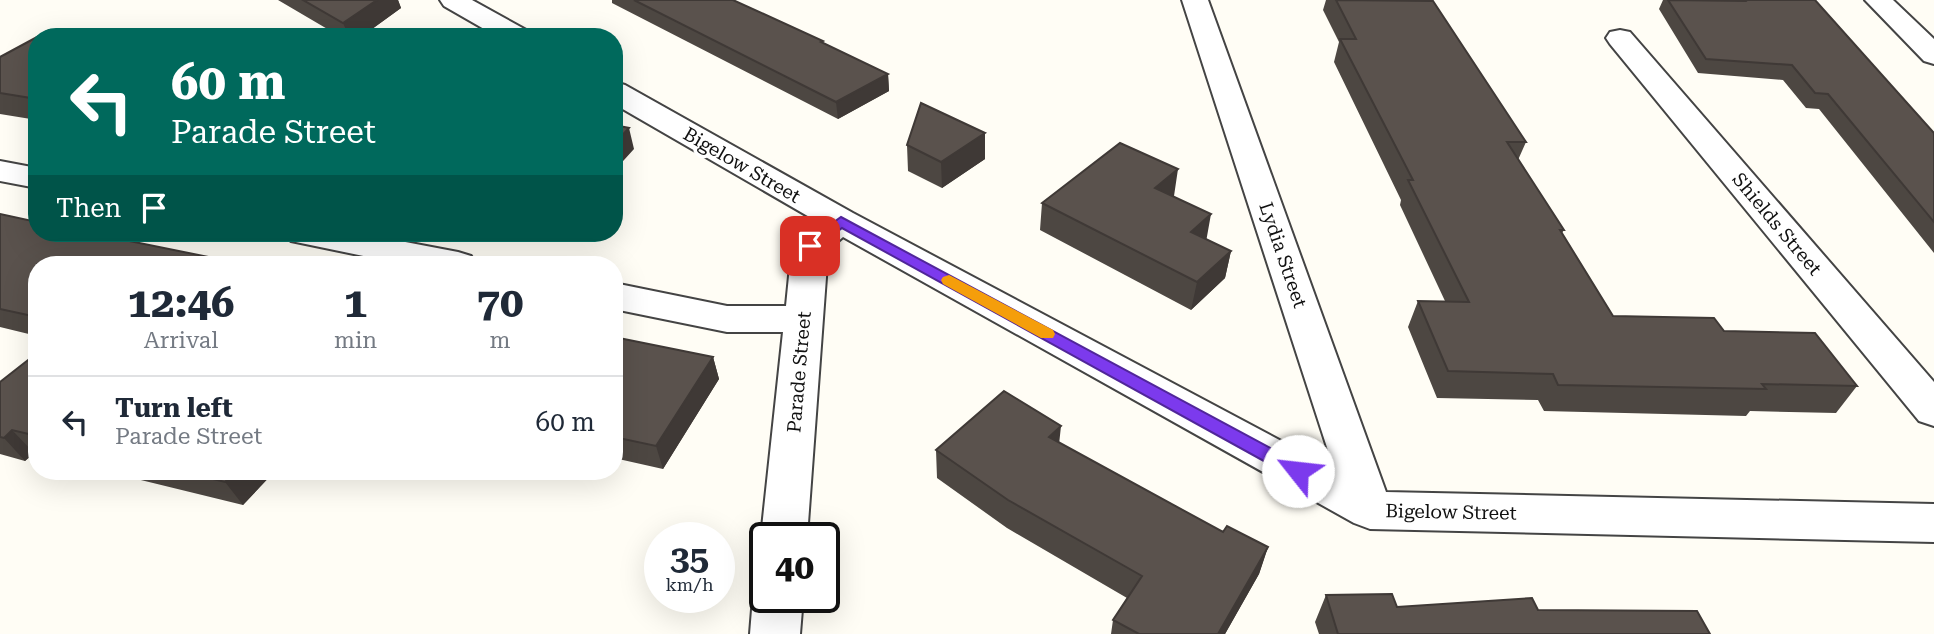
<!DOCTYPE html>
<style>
:root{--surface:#fff;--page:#f6f6f7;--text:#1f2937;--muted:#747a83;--line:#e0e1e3}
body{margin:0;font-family:"Roboto Serif",serif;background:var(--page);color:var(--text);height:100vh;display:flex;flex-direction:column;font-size:26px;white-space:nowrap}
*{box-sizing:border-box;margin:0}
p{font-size:23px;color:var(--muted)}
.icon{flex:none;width:38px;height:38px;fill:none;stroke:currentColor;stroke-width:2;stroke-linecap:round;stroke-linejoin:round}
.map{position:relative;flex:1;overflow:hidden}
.panel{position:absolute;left:28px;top:256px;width:595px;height:224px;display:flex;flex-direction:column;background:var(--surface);border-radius:28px;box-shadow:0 7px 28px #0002}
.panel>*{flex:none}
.banner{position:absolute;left:28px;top:28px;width:595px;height:214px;border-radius:28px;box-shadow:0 7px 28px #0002;background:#00695c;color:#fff;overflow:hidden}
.speed{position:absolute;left:644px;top:522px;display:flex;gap:14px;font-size:35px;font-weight:700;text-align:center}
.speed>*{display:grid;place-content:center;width:91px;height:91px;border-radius:50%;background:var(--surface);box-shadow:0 7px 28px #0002;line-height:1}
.speed small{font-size:18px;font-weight:400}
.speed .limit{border:4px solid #111;border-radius:10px;background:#fff;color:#111}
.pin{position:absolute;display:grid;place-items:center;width:60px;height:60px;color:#fff;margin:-30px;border-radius:14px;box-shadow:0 4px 10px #0006}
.me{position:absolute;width:77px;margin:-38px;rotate:299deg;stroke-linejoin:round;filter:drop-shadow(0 0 5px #0008)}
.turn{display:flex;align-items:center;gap:24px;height:147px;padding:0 28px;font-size:32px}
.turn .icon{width:91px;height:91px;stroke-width:2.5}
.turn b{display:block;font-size:49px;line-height:60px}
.then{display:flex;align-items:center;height:66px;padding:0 28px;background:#0003;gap:14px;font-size:26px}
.eta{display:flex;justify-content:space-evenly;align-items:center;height:119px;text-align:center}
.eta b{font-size:42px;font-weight:700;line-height:49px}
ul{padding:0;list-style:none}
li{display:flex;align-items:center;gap:21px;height:91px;padding:0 28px;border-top:2px solid var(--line)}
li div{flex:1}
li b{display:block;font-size:26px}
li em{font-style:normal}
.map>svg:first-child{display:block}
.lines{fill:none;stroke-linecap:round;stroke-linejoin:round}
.minor-casing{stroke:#444;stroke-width:4}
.minor{fill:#fff;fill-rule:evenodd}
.wall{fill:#4d4742}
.shaded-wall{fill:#3f3936}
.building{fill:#5a524d;stroke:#3f3936;stroke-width:2}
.route{fill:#7c3aed;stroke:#51269a;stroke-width:2}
.slow{fill:#f59e0b}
.labels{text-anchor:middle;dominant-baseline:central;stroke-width:7;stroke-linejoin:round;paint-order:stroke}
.street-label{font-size:19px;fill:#111;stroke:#fff}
</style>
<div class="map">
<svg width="1934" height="634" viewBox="0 0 1934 634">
<rect width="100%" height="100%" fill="#fffdf5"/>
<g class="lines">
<g class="minor-casing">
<path id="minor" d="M 440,0 L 472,0 L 528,31 L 532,37 L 498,37 L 444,6 Z
M 1182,0 L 1208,0 L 1386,492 L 1934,504 L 1934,542 L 1370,529 L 1354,523 L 843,237 L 828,250 L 807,537 L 765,537 L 765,545 L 761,537 L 783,332 L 727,332 L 614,309 L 614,283 L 727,306 L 786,306 L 792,246 L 797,238 L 818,222 L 614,104 L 614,82 L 625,85 L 853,213 L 1334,469 Z
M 1865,0 L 1893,0 L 1934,39 L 1934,64 L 1924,61 Z
M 1620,30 L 1630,32 L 1934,382 L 1934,426 L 1919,421 L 1610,44 L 1606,38 L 1610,32 Z
M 0,161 L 37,168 L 37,188 L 0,181 Z
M 285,233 L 358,233 L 458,252 L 471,256 L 476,264 L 402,264 L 291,241 Z
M 765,580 L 765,597 L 803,597 L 800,634 L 750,634 L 753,597 L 761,582 Z"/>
</g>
<use href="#minor" class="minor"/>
</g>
<path class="wall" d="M 278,0 L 398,0 L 401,8 L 361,37 L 341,37 Z
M 612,0 L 733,0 L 823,41 L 823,43 L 888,74 L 889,91 L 838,119 L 612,3 Z
M 1326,0 L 1392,0 L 1526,142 L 1518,160 L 1564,230 L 1562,233 L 1613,316 L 1724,331 L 1857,386 L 1836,413 L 1750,411 L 1746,416 L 1544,411 L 1538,400 L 1437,398 L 1408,327 L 1418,301 L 1445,301 L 1400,205 L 1401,200 L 1334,62 L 1339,42 L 1323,10 Z
M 1663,0 L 1815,0 L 1934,133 L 1934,253 L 1819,109 L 1806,108 L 1783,80 L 1698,73 L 1659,9 Z
M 37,37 L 37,120 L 0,114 L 0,57 Z
M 985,133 L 985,159 L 942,188 L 908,171 L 907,145 Z
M 1173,196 L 1206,239 L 1231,251 L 1225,278 L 1191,310 L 1040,230 L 1042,203 L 1174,196 Z
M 0,214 L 37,264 L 37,336 L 0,327 Z
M 614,337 L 713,357 L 719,379 L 663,469 L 614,458 Z
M 37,353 L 37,454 L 34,453 L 25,461 L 0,454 L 0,382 Z
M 1059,443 L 1223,532 L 1268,547 L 1259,574 L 1225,634 L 1111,634 L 1113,620 L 1127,598 L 1007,528 L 937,478 L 936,450 Z
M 104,471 L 275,471 L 243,505 Z
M 1326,595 L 1397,607 L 1538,610 L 1710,634 L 1319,634 L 1315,622 Z"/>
<path class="shaded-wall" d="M 377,0 L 398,0 L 401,8 L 361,37 L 349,37 L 343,23 Z
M 888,74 L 889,91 L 838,119 L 836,102 Z
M 629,128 L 634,149 L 614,171 L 614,144 Z
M 985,133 L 985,159 L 942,188 L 941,162 Z
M 1178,169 L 1174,196 L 1152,215 L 1155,188 Z
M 1211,214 L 1206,242 L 1191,232 Z
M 1231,251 L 1225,278 L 1191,310 L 1197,282 Z
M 713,357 L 719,379 L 663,469 L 656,446 Z
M 1061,426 L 1058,454 L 1049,437 Z
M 12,430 L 34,453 L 25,461 L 4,438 Z
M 236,471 L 275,471 L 243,505 L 225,482 Z
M 1268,547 L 1259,574 L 1225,634 L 1218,634 Z"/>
<path class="building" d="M 303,0 L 377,0 L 343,23 Z
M 634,0 L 733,0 L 823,41 L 821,42 L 888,74 L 836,102 Z
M 1336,0 L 1433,1 L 1526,142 L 1507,142 L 1564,230 L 1560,230 L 1613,316 L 1714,318 L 1724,331 L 1815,333 L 1857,386 L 1762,384 L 1766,389 L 1558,385 L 1553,374 L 1448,371 L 1418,301 L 1469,302 L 1408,180 L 1413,180 L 1340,39 L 1356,39 Z
M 1668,0 L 1745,1 L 1744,0 L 1815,0 L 1934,133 L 1934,222 L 1828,94 L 1815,93 L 1792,65 L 1706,59 Z
M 49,30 L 87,37 L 37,37 Z
M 37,37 L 37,99 L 0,93 L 0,57 Z
M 921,103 L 985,133 L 941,162 L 907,145 Z
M 614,125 L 629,128 L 614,144 Z
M 1120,143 L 1178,169 L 1155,188 L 1211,214 L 1191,232 L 1231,251 L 1197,282 L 1042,203 Z
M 0,214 L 37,222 L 37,233 L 90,233 L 243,264 L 37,264 L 37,317 L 0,309 Z
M 614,337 L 713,357 L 656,446 L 614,437 Z
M 37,353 L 37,436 L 12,430 L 4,438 L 0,437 L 0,382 Z
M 1004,391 L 1061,426 L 1049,437 L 1223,532 L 1227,526 L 1268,547 L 1218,634 L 1139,634 L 1113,620 L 1142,576 L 1008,500 L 936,450 Z
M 180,471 L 236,471 L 225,482 Z
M 1392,594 L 1397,607 L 1532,598 L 1538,610 L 1697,611 L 1710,634 L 1338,634 L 1326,595 Z"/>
<path class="route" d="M 841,217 L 1304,466 L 1307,471 L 1304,476 L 1298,478 L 1291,476 L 842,228 L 815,249 L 805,249 L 803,246 L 805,243 Z"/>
<path class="slow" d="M 949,275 L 1053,330 L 1055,334 L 1053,338 L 1041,338 L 943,284 L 941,280 L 943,277 Z"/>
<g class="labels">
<g class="street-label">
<text transform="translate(742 165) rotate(30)">Bigelow Street</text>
<text transform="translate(1777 224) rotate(50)">Shields Street</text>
<text transform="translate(1283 255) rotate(71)">Lydia Street</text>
<text transform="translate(799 372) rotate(-85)">Parade Street</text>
<text transform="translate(1451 512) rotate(1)">Bigelow Street</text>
</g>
</g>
</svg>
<div class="speed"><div>35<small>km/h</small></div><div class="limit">40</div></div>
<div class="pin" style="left:810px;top:246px;background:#d93025"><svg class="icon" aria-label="arrive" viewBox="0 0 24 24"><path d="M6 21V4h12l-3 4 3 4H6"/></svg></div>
<svg class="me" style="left:1298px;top:471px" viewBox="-20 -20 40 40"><circle r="19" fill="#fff"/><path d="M0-13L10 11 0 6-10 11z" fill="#7c3aed"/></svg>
<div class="banner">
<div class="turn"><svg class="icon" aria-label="left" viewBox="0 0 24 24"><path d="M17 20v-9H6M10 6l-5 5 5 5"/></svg><div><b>60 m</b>Parade Street</div></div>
<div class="then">Then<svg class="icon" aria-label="arrive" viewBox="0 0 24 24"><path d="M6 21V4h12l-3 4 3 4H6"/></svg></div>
</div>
<section class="panel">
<div class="eta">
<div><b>12:46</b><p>Arrival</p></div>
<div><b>1</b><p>min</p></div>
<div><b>70</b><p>m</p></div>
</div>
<ul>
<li><svg class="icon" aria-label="left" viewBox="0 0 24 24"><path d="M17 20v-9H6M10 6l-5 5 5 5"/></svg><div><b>Turn left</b><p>Parade Street</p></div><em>60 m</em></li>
</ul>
</section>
</div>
